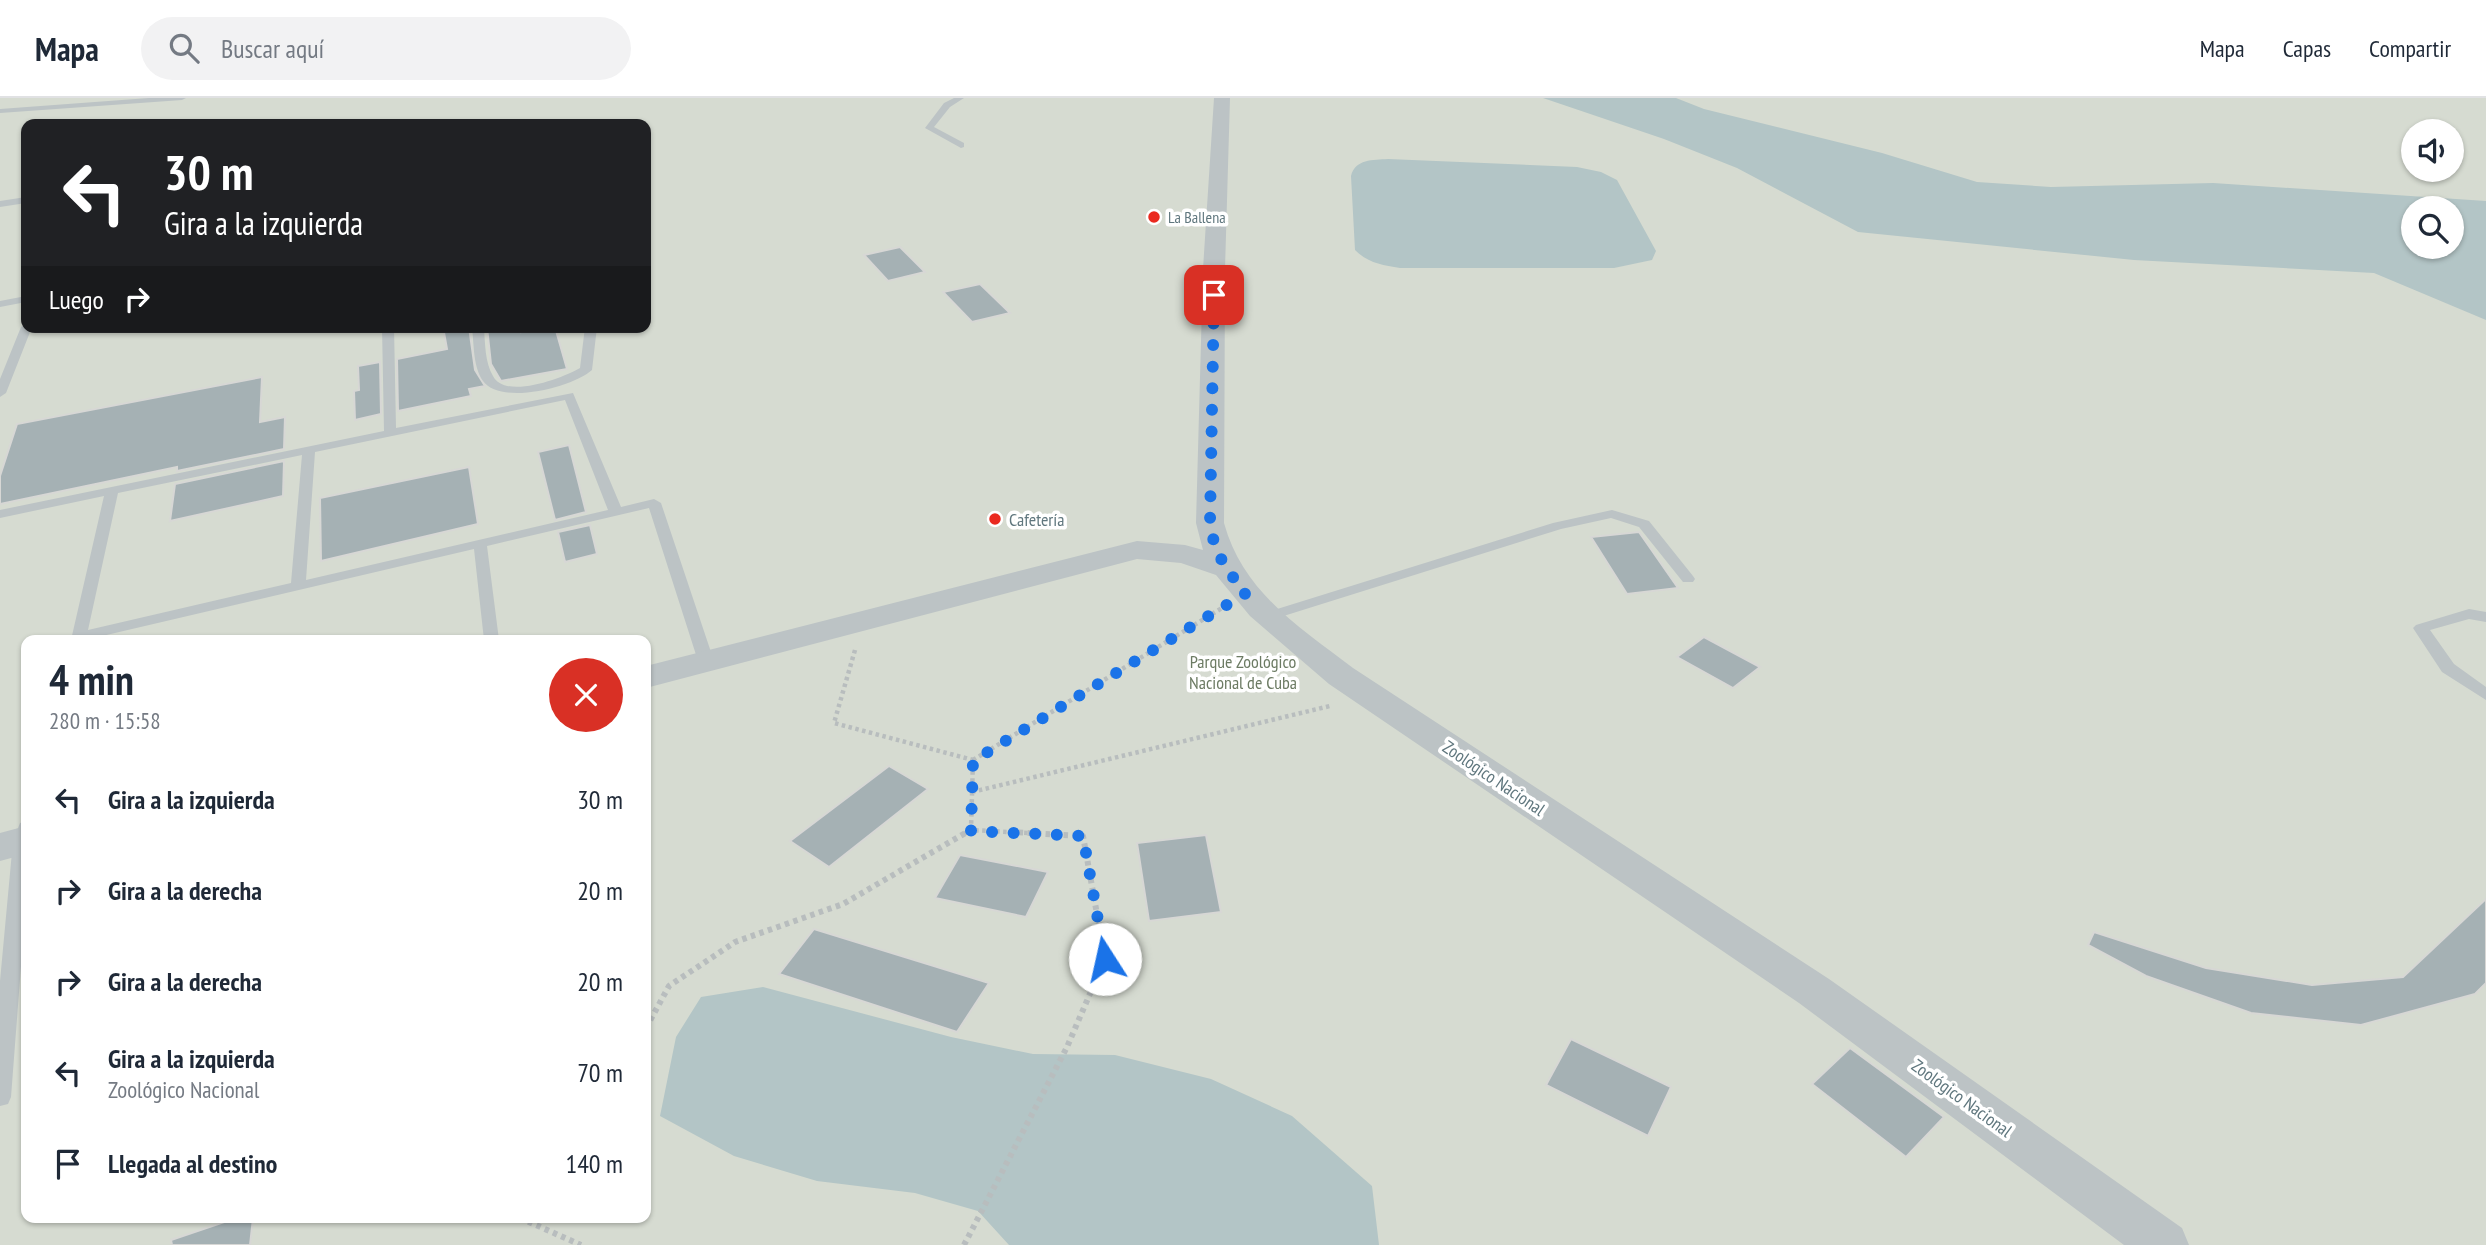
<!DOCTYPE html>
<html lang="es">
<meta charset="utf-8">
<style>
:root{--surface:#fff;--page:#f2f2f3;--text:#1f2937;--muted:#747a83;--line:#e0e1e3}
body{margin:0;font-family:"PT Sans Narrow",sans-serif;background:var(--page);color:var(--text);height:100vh;display:flex;flex-direction:column;font-size:26px;white-space:nowrap}
*{box-sizing:border-box;margin:0}
p{font-size:23px;color:var(--muted)}
.icon{flex:none;width:38px;height:38px;fill:none;stroke:currentColor;stroke-width:2;stroke-linecap:round;stroke-linejoin:round}
.map{position:relative;flex:1;overflow:hidden}
.side{position:absolute;left:21px;top:537px;width:630px;height:588px;display:flex;flex-direction:column;background:var(--surface);border-radius:14px;box-shadow:0 2px 5px #0004}
.side>*{flex:none}
.banner{position:absolute;left:21px;top:21px;width:630px;height:214px;border-radius:14px;box-shadow:0 2px 5px #0004;background:#202124;color:#fff;overflow:hidden}
.tools{position:absolute;left:2401px;top:21px;display:grid;gap:14px}
.tools a{display:grid;place-items:center;width:63px;height:63px;border-radius:50%;background:var(--surface);box-shadow:0 2px 5px #0004;font-size:35px}
.pin{position:absolute;display:grid;place-items:center;width:60px;height:60px;color:#fff;margin:-30px;border-radius:14px;box-shadow:0 4px 10px #0006}
.me{position:absolute;width:77px;margin:-38px;rotate:350deg;stroke-linejoin:round;filter:drop-shadow(0 0 5px #0008)}
.turn{display:flex;align-items:center;gap:24px;height:147px;padding:0 28px;font-size:32px}
.turn .icon{width:91px;height:91px;stroke-width:2.5}
.turn b{display:block;font-size:49px;line-height:60px}
.then{display:flex;align-items:center;height:66px;padding:0 28px;background:#0003;gap:14px;font-size:26px}
.round{display:grid;place-items:center;flex:none;width:74px;height:74px;border-radius:37px;background:var(--page)}
.headline{display:flex;align-items:center;justify-content:space-between;height:119px;padding:0 28px}
h1{font-size:42px;font-weight:600;line-height:52px}
ul{padding:0;list-style:none}
li{display:flex;align-items:center;gap:21px;height:91px;padding:0 28px}
li div{flex:1}
li b{display:block;font-size:26px}
li em{font-style:normal}
header{display:flex;align-items:center;gap:42px;box-sizing:border-box;height:98px;padding:0 35px;background:var(--surface);border-bottom:2px solid var(--line)}
header strong{font-size:33px}
nav{display:flex;gap:38px;margin-inline-start:auto;font-size:24px}
.search{width:490px;height:63px;background:var(--page);display:flex;align-items:center;gap:18px;box-sizing:border-box;padding:0 24px;border-radius:38px;color:var(--muted);font-size:26px}
.map>svg:first-child{display:block}
.green{fill:#d6dbd1;fill-rule:evenodd}
.water{fill:#b3c5c6;fill-rule:evenodd}
.building{fill:#a5b1b4;stroke:#d7d7d5;stroke-width:2}
.lines{fill:none;stroke-linecap:round;stroke-linejoin:round}
.path-far1{stroke:#b8bdbe;stroke-width:4.5;stroke-dasharray:3.5 3.5;stroke-linecap:butt}
.path{stroke:#b8bdbe;stroke-width:6;stroke-dasharray:4.5 4.5;stroke-linecap:butt}
.lane{fill:#bcc3c5;fill-rule:evenodd}
.street{fill:#bcc3c5;fill-rule:evenodd}
.route{stroke:#1a73e8;stroke-width:12;stroke-dasharray:0 21.6}
.poi-dot{fill:#ea291f;stroke:#fff;stroke-width:2.5}
.labels{text-anchor:middle;dominant-baseline:central;stroke-width:7;stroke-linejoin:round;paint-order:stroke}
.far-poi-label{font-size:16px;fill:#60777e;stroke:#fff;text-anchor:start}
.poi-label{font-size:18px;fill:#60777e;stroke:#fff;text-anchor:start}
.park-label{font-size:18px;fill:#6c7b63;stroke:#fff}
.street-label{font-size:18px;fill:#60777e;stroke:#fff}
</style>
<header>
<strong>Mapa</strong>
<div class="search"><svg class="icon" aria-label="search" viewBox="0 0 24 24"><circle cx="10" cy="10" r="6"/><path d="M15 15l6 6"/></svg>Buscar aquí</div>
<nav><a>Mapa</a><a>Capas</a><a>Compartir</a></nav>
</header>
<div class="map">
<svg width="2486" height="1147" viewBox="0 0 2486 1147">
<rect width="100%" height="100%" fill="#f6f5f2"/>
<path class="green" d="M 0,0 L 2486,0 L 2486,1147 L 0,1147 ZM 26,26 L 646,26 L 646,229 L 26,229 ZM 2413,33 L 2452,33 L 2452,72 L 2413,72 ZM 2413,110 L 2452,110 L 2452,149 L 2413,149 ZM 26,542 L 646,542 L 646,1120 L 26,1120 Z"/>
<path class="water" d="M 1543,0 L 1676,0 L 1704,11 L 1882,55 L 1977,84 L 2051,89 L 2213,85 L 2486,103 L 2486,222 L 2374,175 L 2134,162 L 1858,134 L 1737,70 L 1664,41 ZM 2413,110 L 2452,110 L 2452,149 L 2413,149 Z
M 1388,61 L 1577,69 L 1601,74 L 1617,82 L 1656,153 L 1652,162 L 1614,170 L 1400,170 C 1382,167 1368,165 1355,152 L 1351,78 C 1355,61 1373,62 1388,61 Z
M 763,889 L 951,939 L 1033,956 L 1115,957 L 1211,981 L 1292,1018 L 1372,1088 L 1379,1147 L 1009,1147 L 978,1113 L 915,1095 L 817,1083 L 734,1058 L 660,1018 L 676,939 L 701,899 Z"/>
<path class="building" d="M 900,149 L 925,174 L 888,183 L 864,157 Z
M 980,186 L 1010,215 L 972,224 L 943,194 Z
M 443,229 L 469,229 L 475,272 L 485,288 L 469,291 L 471,298 L 398,313 L 397,261 L 447,251 Z
M 487,229 L 520,229 L 521,234 L 555,229 L 567,271 L 501,283 L 491,266 Z
M 380,264 L 381,316 L 355,322 L 354,293 L 359,292 L 358,268 Z
M 262,279 L 260,324 L 285,319 L 284,351 L 177,373 L 177,369 L 0,406 L 0,378 L 17,326 Z
M 569,347 L 586,414 L 555,422 L 538,354 Z
M 284,363 L 283,398 L 170,423 L 175,386 Z
M 469,369 L 478,426 L 321,463 L 320,400 Z
M 590,427 L 597,456 L 565,464 L 558,434 Z
M 1639,434 L 1678,490 L 1627,496 L 1591,439 Z
M 1704,539 L 1760,569 L 1733,590 L 1677,559 Z
M 889,668 L 928,691 L 829,769 L 790,743 Z
M 1206,737 L 1221,814 L 1149,823 L 1137,745 Z
M 960,757 L 1048,774 L 1026,819 L 935,800 Z
M 2486,801 L 2486,885 L 2475,896 L 2361,927 L 2251,915 L 2146,878 L 2088,847 L 2094,834 L 2206,870 L 2312,887 L 2403,879 Z
M 814,831 L 989,885 L 957,934 L 779,876 Z
M 1571,941 L 1671,989 L 1648,1038 L 1546,987 Z
M 1850,950 L 1944,1019 L 1906,1059 L 1812,986 Z
M 236,1120 L 253,1120 L 250,1147 L 172,1147 L 171,1142 Z"/>
<g class="lines">
<path class="path-far1" d="M 855,552 L 834,625 L 973,662 L 971,732 L 1045,736
M 973,662 L 1222,510
M 972,694 L 1330,608
M 964,736 L 971,732"/>
<path class="path" d="M 646,930 L 669,888 L 735,844 L 843,806 L 967,734
M 520,1120 L 581,1147
M 964,1147 L 1067,949 L 1105,861 L 1083,738 L 1012,734"/>
<path class="lane" d="M 149,0 L 186,0 L 182,2 L 0,15 L 0,11 Z
M 954,0 L 964,0 L 950,9 L 934,29 L 964,45 L 964,49 L 961,50 L 925,30 L 944,5 Z
M 26,99 L 26,105 L 0,109 L 0,103 Z
M 26,198 L 26,204 L 0,209 L 0,203 Z
M 26,226 L 26,229 L 32,229 L 6,295 L 0,299 L 0,281 L 21,229 Z
M 382,229 L 394,229 L 396,330 L 573,295 L 621,409 L 654,401 L 661,405 L 714,563 L 712,567 L 706,568 L 698,563 L 649,410 L 487,448 L 499,542 L 484,542 L 474,451 L 85,542 L 71,542 L 104,398 L 0,420 L 0,412 L 384,333 ZM 565,302 L 608,412 L 306,482 L 315,354 ZM 302,357 L 291,485 L 88,532 L 118,395 Z
M 472,229 L 484,229 C 485,245 485,265 493,278 C 505,302 563,280 580,270 L 585,229 L 597,229 L 592,272 C 573,289 501,308 483,283 C 473,269 474,246 472,229 Z
M 1612,412 L 1649,423 L 1693,478 L 1695,481 L 1693,484 L 1683,484 L 1639,429 L 1611,420 L 1561,431 L 1274,521 L 1269,523 L 1262,518 L 1264,515 L 1553,425 Z
M 2469,511 L 2486,514 L 2486,524 L 2469,521 L 2430,532 L 2454,566 L 2486,589 L 2486,602 L 2442,574 L 2413,530 L 2416,527 Z
M 26,723 L 26,803 L 11,999 L 8,1006 L 0,1008 L 0,883 L 13,743 L 20,725 Z"/>
<path class="street" d="M 1214,0 L 1230,0 L 1225,171 L 1224,425 C 1243,494 1299,529 1353,570 L 1829,881 L 2182,1130 L 2189,1147 L 2124,1147 L 1799,905 L 1329,586 L 1250,518 L 1216,477 L 1181,465 L 1137,461 L 646,590 L 646,568 L 1137,443 L 1185,447 L 1203,452 L 1196,425 L 1203,171 Z
M 26,728 L 26,756 L 0,763 L 0,735 Z"/>
</g>
<g class="lines">
<path class="route" d="M 1105,861 L 1083,738 L 971,733 L 973,663 L 1246,495 C 1227,473 1214,455 1210,425 L 1214,197"/>
</g>
<g class="poi-dot">
<circle cx="1154" cy="119" r="7"/>
<circle cx="995" cy="421" r="7"/>
</g>
<g class="labels">
<g class="far-poi-label">
<text x="1168" y="119">La Ballena</text>
</g>
<g class="poi-label">
<text x="1009" y="421">Cafetería</text>
</g>
<g class="park-label">
<text x="1243" y="563">Parque Zoológico<tspan x="1243" dy="21">Nacional de Cuba</tspan></text>
</g>
<g class="street-label">
<text transform="translate(1494 680) rotate(34)">Zoológico Nacional</text>
<text transform="translate(1962 1000) rotate(36)">Zoológico Nacional</text>
</g>
</g>
</svg>
<div class="tools">
<a><svg class="icon" aria-label="sound" viewBox="0 0 24 24"><path d="M4 9h4l5-4v14l-5-4H4zM17 9q2 3 0 6"/></svg></a>
<a><svg class="icon" aria-label="search" viewBox="0 0 24 24"><circle cx="10" cy="10" r="6"/><path d="M15 15l6 6"/></svg></a>
</div>
<div class="pin" style="left:1214px;top:197px;background:#d93025"><svg class="icon" aria-label="arrive" viewBox="0 0 24 24"><path d="M6 21V4h12l-3 4 3 4H6"/></svg></div>
<svg class="me" style="left:1105px;top:861px" viewBox="-20 -20 40 40"><circle r="19" fill="#fff"/><path d="M0-13L10 11 0 6-10 11z" fill="#1a73e8"/></svg>
<div class="banner">
<div class="turn"><svg class="icon" aria-label="left" viewBox="0 0 24 24"><path d="M17 20v-9H6M10 6l-5 5 5 5"/></svg><div><b>30 m</b>Gira a la izquierda</div></div>
<div class="then">Luego<svg class="icon" aria-label="right" viewBox="0 0 24 24"><path d="M7 20v-9h11M14 6l5 5-5 5"/></svg></div>
</div>
<section class="side">
<div class="headline"><div><h1>4 min</h1><p>280 m · 15:58</p></div><a class="round" style="background:#d93025;color:#fff"><svg class="icon" aria-label="close" viewBox="0 0 24 24"><path d="M6 6l12 12M18 6L6 18"/></svg></a></div>
<ul>
<li><svg class="icon" aria-label="left" viewBox="0 0 24 24"><path d="M17 20v-9H6M10 6l-5 5 5 5"/></svg><div><b>Gira a la izquierda</b></div><em>30 m</em></li>
<li><svg class="icon" aria-label="right" viewBox="0 0 24 24"><path d="M7 20v-9h11M14 6l5 5-5 5"/></svg><div><b>Gira a la derecha</b></div><em>20 m</em></li>
<li><svg class="icon" aria-label="right" viewBox="0 0 24 24"><path d="M7 20v-9h11M14 6l5 5-5 5"/></svg><div><b>Gira a la derecha</b></div><em>20 m</em></li>
<li><svg class="icon" aria-label="left" viewBox="0 0 24 24"><path d="M17 20v-9H6M10 6l-5 5 5 5"/></svg><div><b>Gira a la izquierda</b><p>Zoológico Nacional</p></div><em>70 m</em></li>
<li><svg class="icon" aria-label="arrive" viewBox="0 0 24 24"><path d="M6 21V4h12l-3 4 3 4H6"/></svg><div><b>Llegada al destino</b></div><em>140 m</em></li>
</ul>
</section>
</div>
